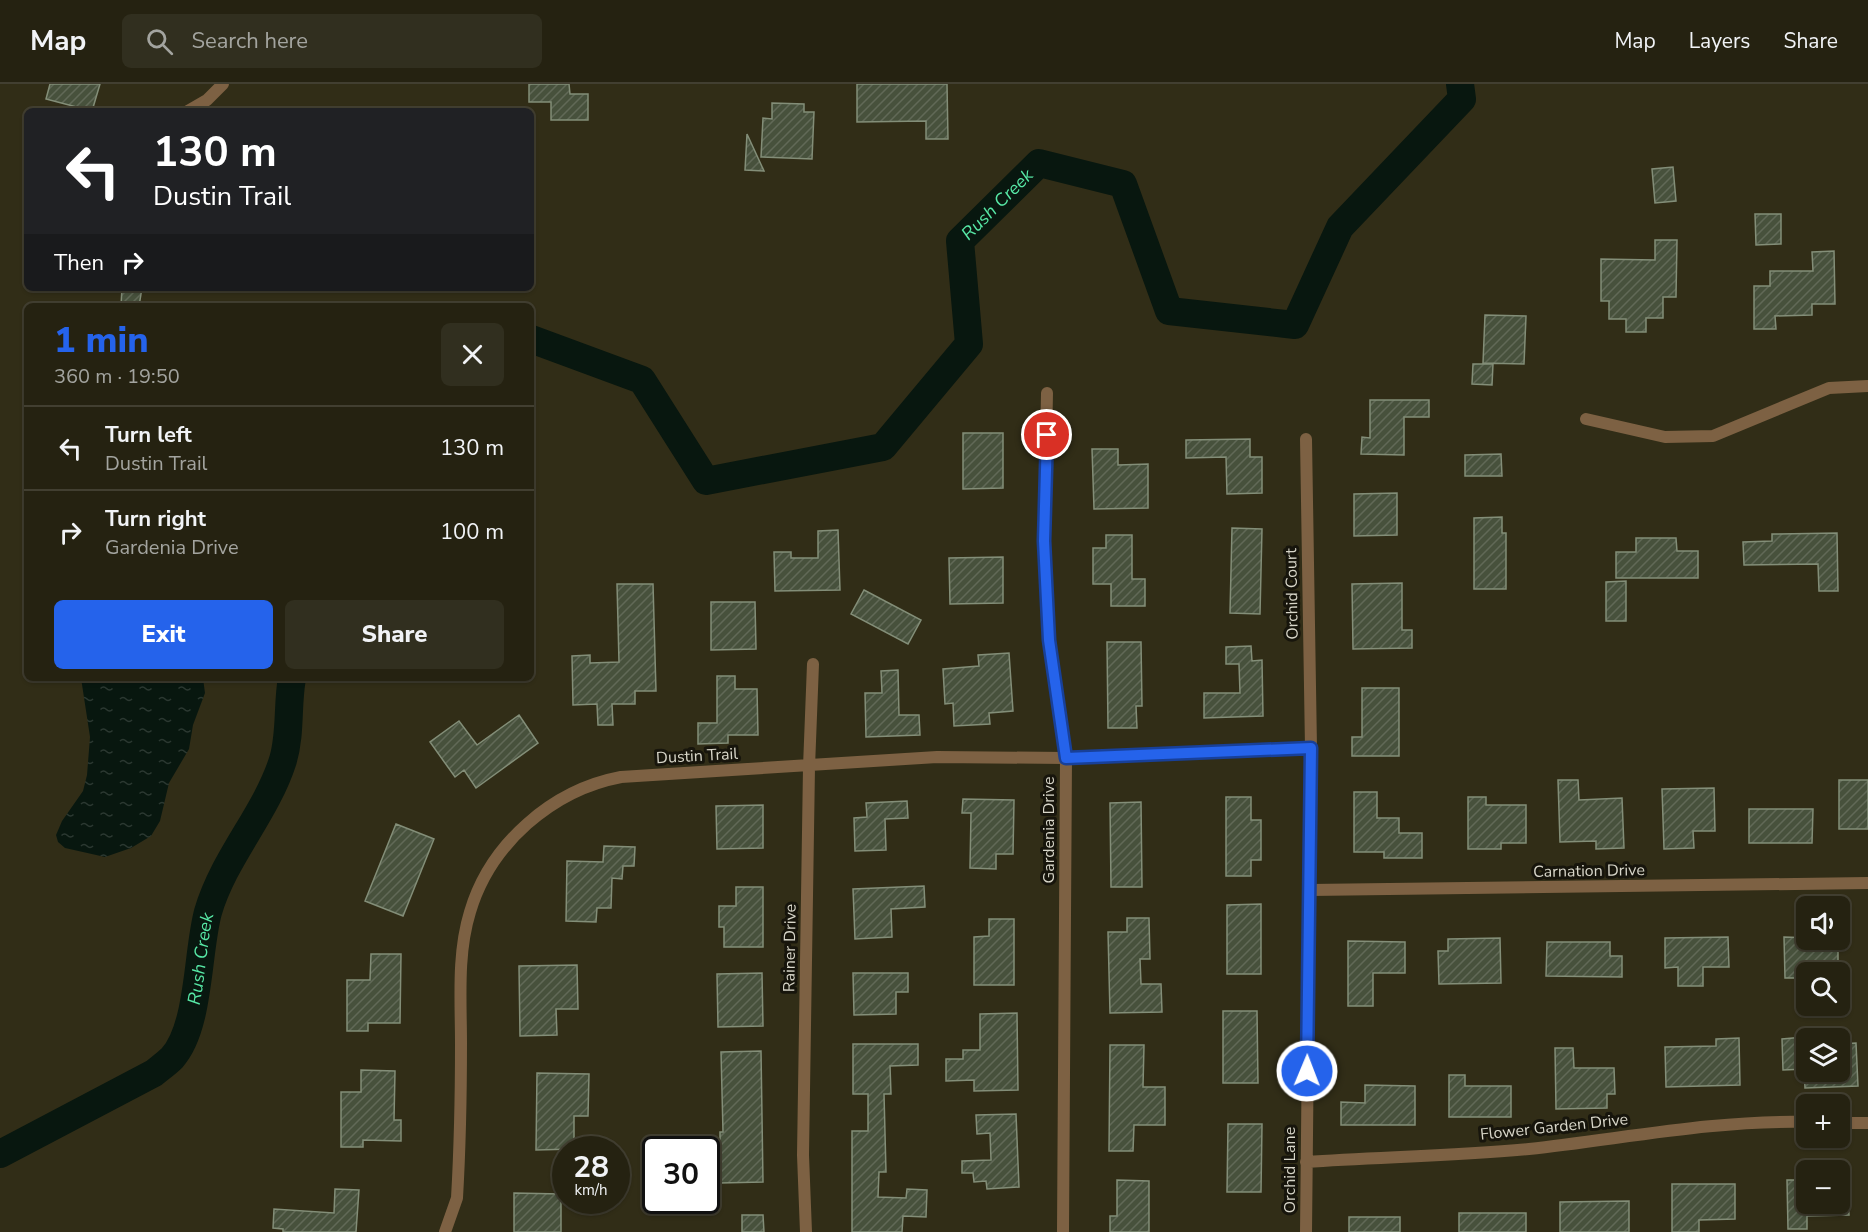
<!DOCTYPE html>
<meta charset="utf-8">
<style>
:root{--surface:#252211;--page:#312f1f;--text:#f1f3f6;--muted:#a3a49f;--line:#423f31;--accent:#2563eb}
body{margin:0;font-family:"Nunito Sans",sans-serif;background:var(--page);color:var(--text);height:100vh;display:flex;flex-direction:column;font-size:22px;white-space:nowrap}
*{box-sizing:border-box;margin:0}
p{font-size:20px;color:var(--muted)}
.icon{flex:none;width:33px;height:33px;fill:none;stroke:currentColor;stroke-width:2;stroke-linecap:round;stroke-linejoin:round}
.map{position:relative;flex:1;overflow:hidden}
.details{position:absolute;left:24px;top:219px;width:510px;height:378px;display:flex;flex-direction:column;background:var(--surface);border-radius:9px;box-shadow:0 2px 4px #0004,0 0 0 2px var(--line)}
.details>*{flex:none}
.guide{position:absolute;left:24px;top:24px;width:510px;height:183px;border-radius:9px;box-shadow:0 2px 4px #0004,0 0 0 2px var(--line);background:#202124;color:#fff;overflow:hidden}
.buttons{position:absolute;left:1796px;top:812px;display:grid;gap:12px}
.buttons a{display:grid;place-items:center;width:54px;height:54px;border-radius:9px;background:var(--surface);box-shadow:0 2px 4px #0004,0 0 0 2px var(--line);font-size:30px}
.speed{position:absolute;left:552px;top:1052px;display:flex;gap:12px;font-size:30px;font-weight:700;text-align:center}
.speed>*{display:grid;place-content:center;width:78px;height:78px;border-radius:50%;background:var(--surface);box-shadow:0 2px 4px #0004,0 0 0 2px var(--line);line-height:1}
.speed small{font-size:15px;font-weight:400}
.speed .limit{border:3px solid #111;border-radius:9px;background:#fff;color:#111}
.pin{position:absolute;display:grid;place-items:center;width:51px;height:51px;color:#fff;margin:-26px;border:3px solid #fff;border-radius:50%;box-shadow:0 2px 6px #0007}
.me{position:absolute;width:66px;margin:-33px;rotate:1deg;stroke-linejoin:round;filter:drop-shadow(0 0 4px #0008)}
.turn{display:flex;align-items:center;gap:21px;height:126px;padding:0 30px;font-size:27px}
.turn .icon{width:78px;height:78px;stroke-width:2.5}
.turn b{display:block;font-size:42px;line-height:51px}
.then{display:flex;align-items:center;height:57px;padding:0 30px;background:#0003;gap:12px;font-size:22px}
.round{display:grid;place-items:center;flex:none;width:63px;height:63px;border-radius:9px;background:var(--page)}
.headline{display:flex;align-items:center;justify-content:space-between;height:102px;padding:0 30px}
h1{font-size:36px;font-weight:800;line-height:45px;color:var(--accent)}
.action{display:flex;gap:12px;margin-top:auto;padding:12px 30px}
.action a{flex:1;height:69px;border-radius:9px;background:var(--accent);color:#fff;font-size:24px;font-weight:800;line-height:69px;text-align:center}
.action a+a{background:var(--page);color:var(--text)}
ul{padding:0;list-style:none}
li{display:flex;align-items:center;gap:18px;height:84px;padding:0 30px;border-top:2px solid var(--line)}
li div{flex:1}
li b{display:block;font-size:22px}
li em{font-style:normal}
header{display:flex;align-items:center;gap:36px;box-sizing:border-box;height:84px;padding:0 30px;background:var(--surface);border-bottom:2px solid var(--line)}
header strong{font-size:28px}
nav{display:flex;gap:33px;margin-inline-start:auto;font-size:21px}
.search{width:420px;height:54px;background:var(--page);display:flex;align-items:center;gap:15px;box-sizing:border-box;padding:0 21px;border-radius:9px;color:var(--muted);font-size:22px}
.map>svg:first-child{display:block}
.water{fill:url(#water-ripples)}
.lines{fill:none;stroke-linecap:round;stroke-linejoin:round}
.river{stroke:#08170f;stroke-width:28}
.building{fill:url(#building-hatch);stroke:#838e78;stroke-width:1.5}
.street{stroke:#7d6143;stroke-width:12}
.route-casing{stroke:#184099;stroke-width:15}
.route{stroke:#2563eb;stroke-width:10}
.labels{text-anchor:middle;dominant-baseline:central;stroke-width:6;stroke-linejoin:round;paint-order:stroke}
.street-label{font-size:16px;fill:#d8d6c9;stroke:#17150c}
.water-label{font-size:18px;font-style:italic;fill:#57e8a6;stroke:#17150c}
</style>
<header>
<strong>Map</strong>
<div class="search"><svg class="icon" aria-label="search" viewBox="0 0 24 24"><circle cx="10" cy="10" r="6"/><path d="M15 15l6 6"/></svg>Search here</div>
<nav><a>Map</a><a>Layers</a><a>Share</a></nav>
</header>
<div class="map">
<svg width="1868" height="1148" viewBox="0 0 1868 1148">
<defs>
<pattern id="water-ripples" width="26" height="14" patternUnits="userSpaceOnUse" patternTransform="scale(1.5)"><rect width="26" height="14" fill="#08170f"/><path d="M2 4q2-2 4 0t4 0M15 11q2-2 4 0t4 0" fill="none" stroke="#2b3831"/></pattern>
<pattern id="building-hatch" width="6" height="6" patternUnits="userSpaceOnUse" patternTransform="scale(1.5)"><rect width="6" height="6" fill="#47513c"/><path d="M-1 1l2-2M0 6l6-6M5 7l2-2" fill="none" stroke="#616957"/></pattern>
</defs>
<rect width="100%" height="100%" fill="#312d17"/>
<path class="water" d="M 81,594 L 203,594 L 205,609 L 193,641 L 189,665 L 169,699 L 160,737 L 151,752 L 131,764 L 105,773 L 65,764 L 58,758 L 56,751 L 62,737 L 83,707 L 87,691 L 90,653 Z"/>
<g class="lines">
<g class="river">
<path id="s1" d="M 531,255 L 642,296 L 706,397 L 883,363 L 969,260 L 960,157 L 1039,79 L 1123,100 L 1169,227 L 1295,241 L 1340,143 L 1462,15 L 1460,0"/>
<path id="s2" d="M 0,1070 L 154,989 C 160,984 167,979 172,974 C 200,943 197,868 208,828 C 224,773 266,730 283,676 C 291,649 287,621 292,594"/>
</g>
</g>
<path class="building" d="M 50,0 L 100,0 L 92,27 L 46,15 Z
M 529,0 L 569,0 L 570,10 L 588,10 L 588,36 L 551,36 L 551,18 L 529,18 Z
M 857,0 L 947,0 L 948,55 L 926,55 L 926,37 L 857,38 Z
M 772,19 L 804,20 L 804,28 L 814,28 L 812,75 L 761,73 L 763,34 L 772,35 Z
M 747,50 L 764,87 L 745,86 Z
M 1673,83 L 1676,117 L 1655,119 L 1652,85 Z
M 1755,130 L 1781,130 L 1781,160 L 1756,161 Z
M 1655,156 L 1677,156 L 1676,213 L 1663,213 L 1663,234 L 1646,234 L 1646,248 L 1626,248 L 1626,235 L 1609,235 L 1609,217 L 1601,217 L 1601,175 L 1655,176 Z
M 1834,167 L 1835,220 L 1812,220 L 1812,231 L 1775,232 L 1776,245 L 1754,245 L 1754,202 L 1770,202 L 1770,187 L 1813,187 L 1812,168 Z
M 122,204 L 142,204 L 139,222 L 121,222 Z
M 1485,231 L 1526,232 L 1524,280 L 1483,279 Z
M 1473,280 L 1493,280 L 1492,301 L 1472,300 Z
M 1370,316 L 1429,316 L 1429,333 L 1404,333 L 1404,371 L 1361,370 L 1362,353 L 1370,354 Z
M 963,349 L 1003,349 L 1003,404 L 963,405 Z
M 1250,355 L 1250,373 L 1262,373 L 1262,409 L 1227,410 L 1226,373 L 1186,374 L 1186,356 Z
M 1092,365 L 1118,365 L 1118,381 L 1148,380 L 1148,424 L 1094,425 Z
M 1501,370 L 1502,392 L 1465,392 L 1465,371 Z
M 1397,409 L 1397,451 L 1354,452 L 1354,410 Z
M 1502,433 L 1502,449 L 1506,449 L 1506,505 L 1474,505 L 1474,434 Z
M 1232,444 L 1262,445 L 1260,530 L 1230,529 Z
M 838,446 L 840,506 L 775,507 L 774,468 L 791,468 L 791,474 L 818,474 L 818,447 Z
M 1837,449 L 1838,507 L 1819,507 L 1818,480 L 1744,481 L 1743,458 L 1772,457 L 1772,450 Z
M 1106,451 L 1132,451 L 1132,495 L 1145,495 L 1145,522 L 1111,522 L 1111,500 L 1093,500 L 1093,464 L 1106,464 Z
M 1636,454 L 1676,454 L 1677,467 L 1698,467 L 1698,494 L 1616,494 L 1616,468 L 1636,468 Z
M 1003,473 L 1003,519 L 950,520 L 949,474 Z
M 1626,497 L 1626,537 L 1606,537 L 1606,498 Z
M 1402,499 L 1402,546 L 1412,546 L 1412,564 L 1353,565 L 1352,500 Z
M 617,500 L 653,500 L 656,607 L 635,607 L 635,620 L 612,620 L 613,641 L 598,641 L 597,620 L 573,621 L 572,572 L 590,571 L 590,579 L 619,578 Z
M 864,506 L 921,536 L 908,560 L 851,530 Z
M 711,518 L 755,518 L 756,565 L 711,566 Z
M 1107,558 L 1141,558 L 1142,622 L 1136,622 L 1137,644 L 1108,644 Z
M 1251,562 L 1252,577 L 1262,576 L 1263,632 L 1204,634 L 1204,609 L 1240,609 L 1239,580 L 1226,580 L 1226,563 Z
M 1009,569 L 1013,627 L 989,629 L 990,640 L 954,642 L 953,619 L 945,620 L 943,585 L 979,582 L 978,571 Z
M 898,586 L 899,631 L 919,631 L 920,651 L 866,653 L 865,609 L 882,609 L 881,587 Z
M 717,592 L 735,592 L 735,605 L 757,605 L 758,651 L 728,651 L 728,659 L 698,660 L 698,639 L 717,639 Z
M 1362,604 L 1399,604 L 1399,672 L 1352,672 L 1352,653 L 1362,653 Z
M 519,631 L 538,659 L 476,704 L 464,686 L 455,693 L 430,658 L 459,637 L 477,661 Z
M 1558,696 L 1578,696 L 1579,716 L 1622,714 L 1624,764 L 1596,765 L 1596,757 L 1560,758 Z
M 1839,696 L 1868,696 L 1868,745 L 1839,745 Z
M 1714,704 L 1715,747 L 1693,747 L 1694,764 L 1664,765 L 1662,705 Z
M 1354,708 L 1377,708 L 1377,734 L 1399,734 L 1399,749 L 1422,749 L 1422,774 L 1384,774 L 1384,768 L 1354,768 Z
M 1226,713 L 1251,713 L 1251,736 L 1261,736 L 1261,776 L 1251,776 L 1251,792 L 1226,792 Z
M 1468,713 L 1486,713 L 1486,721 L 1526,721 L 1526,759 L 1501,759 L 1501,765 L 1468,765 Z
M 963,715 L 1014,716 L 1013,770 L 996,770 L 996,785 L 970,784 L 971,729 L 962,729 Z
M 907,717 L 908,734 L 885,735 L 886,766 L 855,767 L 854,734 L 867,733 L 866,719 Z
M 1141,718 L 1142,803 L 1111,803 L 1110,719 Z
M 763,721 L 763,764 L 717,765 L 716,722 Z
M 1749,725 L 1813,725 L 1812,759 L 1749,759 Z
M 396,740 L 434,755 L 403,832 L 365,817 Z
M 604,762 L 635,763 L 634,782 L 623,782 L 622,795 L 612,794 L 611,824 L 597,824 L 596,838 L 566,837 L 567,777 L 603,778 Z
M 924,802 L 925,823 L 891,825 L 892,853 L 855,855 L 853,805 Z
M 736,803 L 763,803 L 763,863 L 724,863 L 724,843 L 719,843 L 719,822 L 736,822 Z
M 1261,820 L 1261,890 L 1227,890 L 1227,821 Z
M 1127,834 L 1149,834 L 1150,875 L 1140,875 L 1141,900 L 1161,900 L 1162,928 L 1110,929 L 1108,848 L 1127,848 Z
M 989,835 L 1014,835 L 1014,901 L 974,901 L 974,853 L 989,852 Z
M 1728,853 L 1729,883 L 1703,883 L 1703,902 L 1678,902 L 1678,883 L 1665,884 L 1665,854 Z
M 1784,853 L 1838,855 L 1838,888 L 1806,888 L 1806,894 L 1785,894 Z
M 1500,854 L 1501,899 L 1439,900 L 1438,867 L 1448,867 L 1448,855 Z
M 1348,857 L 1405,858 L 1405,889 L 1373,889 L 1373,922 L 1348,922 Z
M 1547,858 L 1610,858 L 1610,872 L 1622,872 L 1622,893 L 1546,892 Z
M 371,870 L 401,870 L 400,939 L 368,939 L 368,947 L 347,947 L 347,896 L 370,896 Z
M 577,881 L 578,925 L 556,925 L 557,951 L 520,952 L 519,882 Z
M 762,889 L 763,942 L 718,943 L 717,890 Z
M 853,889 L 908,889 L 908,908 L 896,908 L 896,930 L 854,931 Z
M 1223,927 L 1257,927 L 1258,999 L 1223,999 Z
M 1017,929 L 1018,1006 L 974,1007 L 974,996 L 946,997 L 946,975 L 963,975 L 963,966 L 980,966 L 980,930 Z
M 1804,953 L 1806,985 L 1783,986 L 1782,955 Z
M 1739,954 L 1740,1001 L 1666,1003 L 1665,963 L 1716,962 L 1716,955 Z
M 1856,959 L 1858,1002 L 1805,1004 L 1804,987 L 1839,987 L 1839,960 Z
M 853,960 L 918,960 L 918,981 L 890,982 L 891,1010 L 884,1010 L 886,1088 L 879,1088 L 878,1113 L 906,1114 L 907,1105 L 927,1106 L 926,1133 L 903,1132 L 902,1148 L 852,1148 L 852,1047 L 868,1047 L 868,1010 L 853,1010 Z
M 1110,961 L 1144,961 L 1143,1003 L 1165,1003 L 1165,1041 L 1134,1041 L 1133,1067 L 1109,1067 Z
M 1555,964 L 1573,964 L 1574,984 L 1614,984 L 1615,1010 L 1607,1010 L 1607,1024 L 1556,1025 Z
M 761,967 L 763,1098 L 720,1099 L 720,1048 L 723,1048 L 721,968 Z
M 361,986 L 395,987 L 394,1036 L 401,1036 L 401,1057 L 363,1056 L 363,1063 L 341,1063 L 341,1008 L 361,1008 Z
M 537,989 L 589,990 L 588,1032 L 574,1032 L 574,1065 L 536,1066 Z
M 1449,991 L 1465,991 L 1465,1002 L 1511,1002 L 1511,1033 L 1449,1033 Z
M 1365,1001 L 1415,1002 L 1415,1041 L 1341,1041 L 1341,1018 L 1365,1019 Z
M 1016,1030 L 1019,1103 L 987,1105 L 986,1097 L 974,1098 L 973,1089 L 962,1089 L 962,1077 L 991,1076 L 990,1049 L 977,1050 L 976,1031 Z
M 1228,1040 L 1262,1040 L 1261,1108 L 1227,1108 Z
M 1117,1096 L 1149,1097 L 1149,1148 L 1110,1148 L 1110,1132 L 1117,1132 Z
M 1787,1096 L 1806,1096 L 1806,1119 L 1848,1119 L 1849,1131 L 1807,1132 L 1807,1145 L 1788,1145 Z
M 1672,1100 L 1735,1100 L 1735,1135 L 1699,1136 L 1699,1148 L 1672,1148 Z
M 335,1105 L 359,1106 L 356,1148 L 283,1148 L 283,1145 L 273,1144 L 274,1125 L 334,1129 Z
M 514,1109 L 561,1110 L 561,1148 L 514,1148 Z
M 1629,1117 L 1629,1148 L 1560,1148 L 1560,1118 Z
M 1459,1129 L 1526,1129 L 1526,1148 L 1459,1148 Z
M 742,1131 L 763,1131 L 764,1148 L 742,1148 Z
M 1349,1133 L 1400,1133 L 1400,1148 L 1349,1148 Z"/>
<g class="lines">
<path class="street" d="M 188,27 L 207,16 L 223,0
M 1047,309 L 1044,457 L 1049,556 L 1066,674 L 1063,1148
M 1586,335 L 1665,353 L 1713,352 L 1829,304 L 1868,302
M 1310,806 L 1868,799
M 1839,1039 L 1868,1039
M 1306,1078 C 1380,1073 1455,1072 1529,1065 C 1622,1055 1713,1036 1806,1038
M 445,1148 L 457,1114 C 460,1062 461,1011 461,959 C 461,917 457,870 470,828 C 490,760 552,706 621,693 L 937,673 L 1066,674 L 1311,664
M 806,1148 L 803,1071 L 809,683 L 813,580
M 1306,1148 L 1311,664 L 1306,355"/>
</g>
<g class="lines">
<g class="route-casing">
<path id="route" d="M 1047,351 L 1044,457 L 1049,556 L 1066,674 L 1311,664 L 1307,987"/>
</g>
<use href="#route" class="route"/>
</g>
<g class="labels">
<g class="street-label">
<text transform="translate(1292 510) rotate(-91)">Orchid Court</text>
<text transform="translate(697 672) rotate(-3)">Dustin Trail</text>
<text transform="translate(1049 746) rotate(-90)">Gardenia Drive</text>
<text transform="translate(1589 787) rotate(-1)">Carnation Drive</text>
<text transform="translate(790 864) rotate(-89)">Rainer Drive</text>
<text transform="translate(1554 1043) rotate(-6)">Flower Garden Drive</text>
<text transform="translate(1290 1086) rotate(-90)">Orchid Lane</text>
</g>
<g class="water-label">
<text stroke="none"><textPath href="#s1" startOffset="708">Rush Creek</textPath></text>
<text stroke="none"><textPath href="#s2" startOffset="302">Rush Creek</textPath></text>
</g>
</g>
</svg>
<div class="buttons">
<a><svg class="icon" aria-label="sound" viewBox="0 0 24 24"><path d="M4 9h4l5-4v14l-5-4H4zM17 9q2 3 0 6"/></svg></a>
<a><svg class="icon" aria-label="search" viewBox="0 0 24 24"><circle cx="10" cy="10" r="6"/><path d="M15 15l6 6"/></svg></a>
<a><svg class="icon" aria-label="layers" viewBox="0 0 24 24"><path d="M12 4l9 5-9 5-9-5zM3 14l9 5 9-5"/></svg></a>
<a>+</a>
<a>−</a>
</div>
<div class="speed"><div>28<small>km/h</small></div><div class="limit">30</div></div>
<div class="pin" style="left:1047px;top:351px;background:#d93025"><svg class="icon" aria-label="arrive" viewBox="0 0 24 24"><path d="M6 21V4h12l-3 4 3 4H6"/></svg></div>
<svg class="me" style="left:1307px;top:987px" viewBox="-20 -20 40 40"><circle r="17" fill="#2563eb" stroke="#fff" stroke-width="3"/><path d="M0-11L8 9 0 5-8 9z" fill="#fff"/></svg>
<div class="guide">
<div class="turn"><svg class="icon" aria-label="left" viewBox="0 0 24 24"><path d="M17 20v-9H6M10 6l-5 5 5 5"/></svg><div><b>130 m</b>Dustin Trail</div></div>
<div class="then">Then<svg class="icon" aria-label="right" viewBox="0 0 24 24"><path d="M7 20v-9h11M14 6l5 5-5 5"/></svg></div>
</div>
<section class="details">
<div class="headline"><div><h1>1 min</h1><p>360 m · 19:50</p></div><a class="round"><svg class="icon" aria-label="close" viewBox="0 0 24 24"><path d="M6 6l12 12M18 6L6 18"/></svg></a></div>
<ul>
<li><svg class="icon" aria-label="left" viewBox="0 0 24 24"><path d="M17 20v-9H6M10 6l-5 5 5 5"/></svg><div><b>Turn left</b><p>Dustin Trail</p></div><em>130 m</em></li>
<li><svg class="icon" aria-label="right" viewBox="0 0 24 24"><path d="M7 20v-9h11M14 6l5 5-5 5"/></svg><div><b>Turn right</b><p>Gardenia Drive</p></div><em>100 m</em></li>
</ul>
<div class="action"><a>Exit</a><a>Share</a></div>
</section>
</div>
